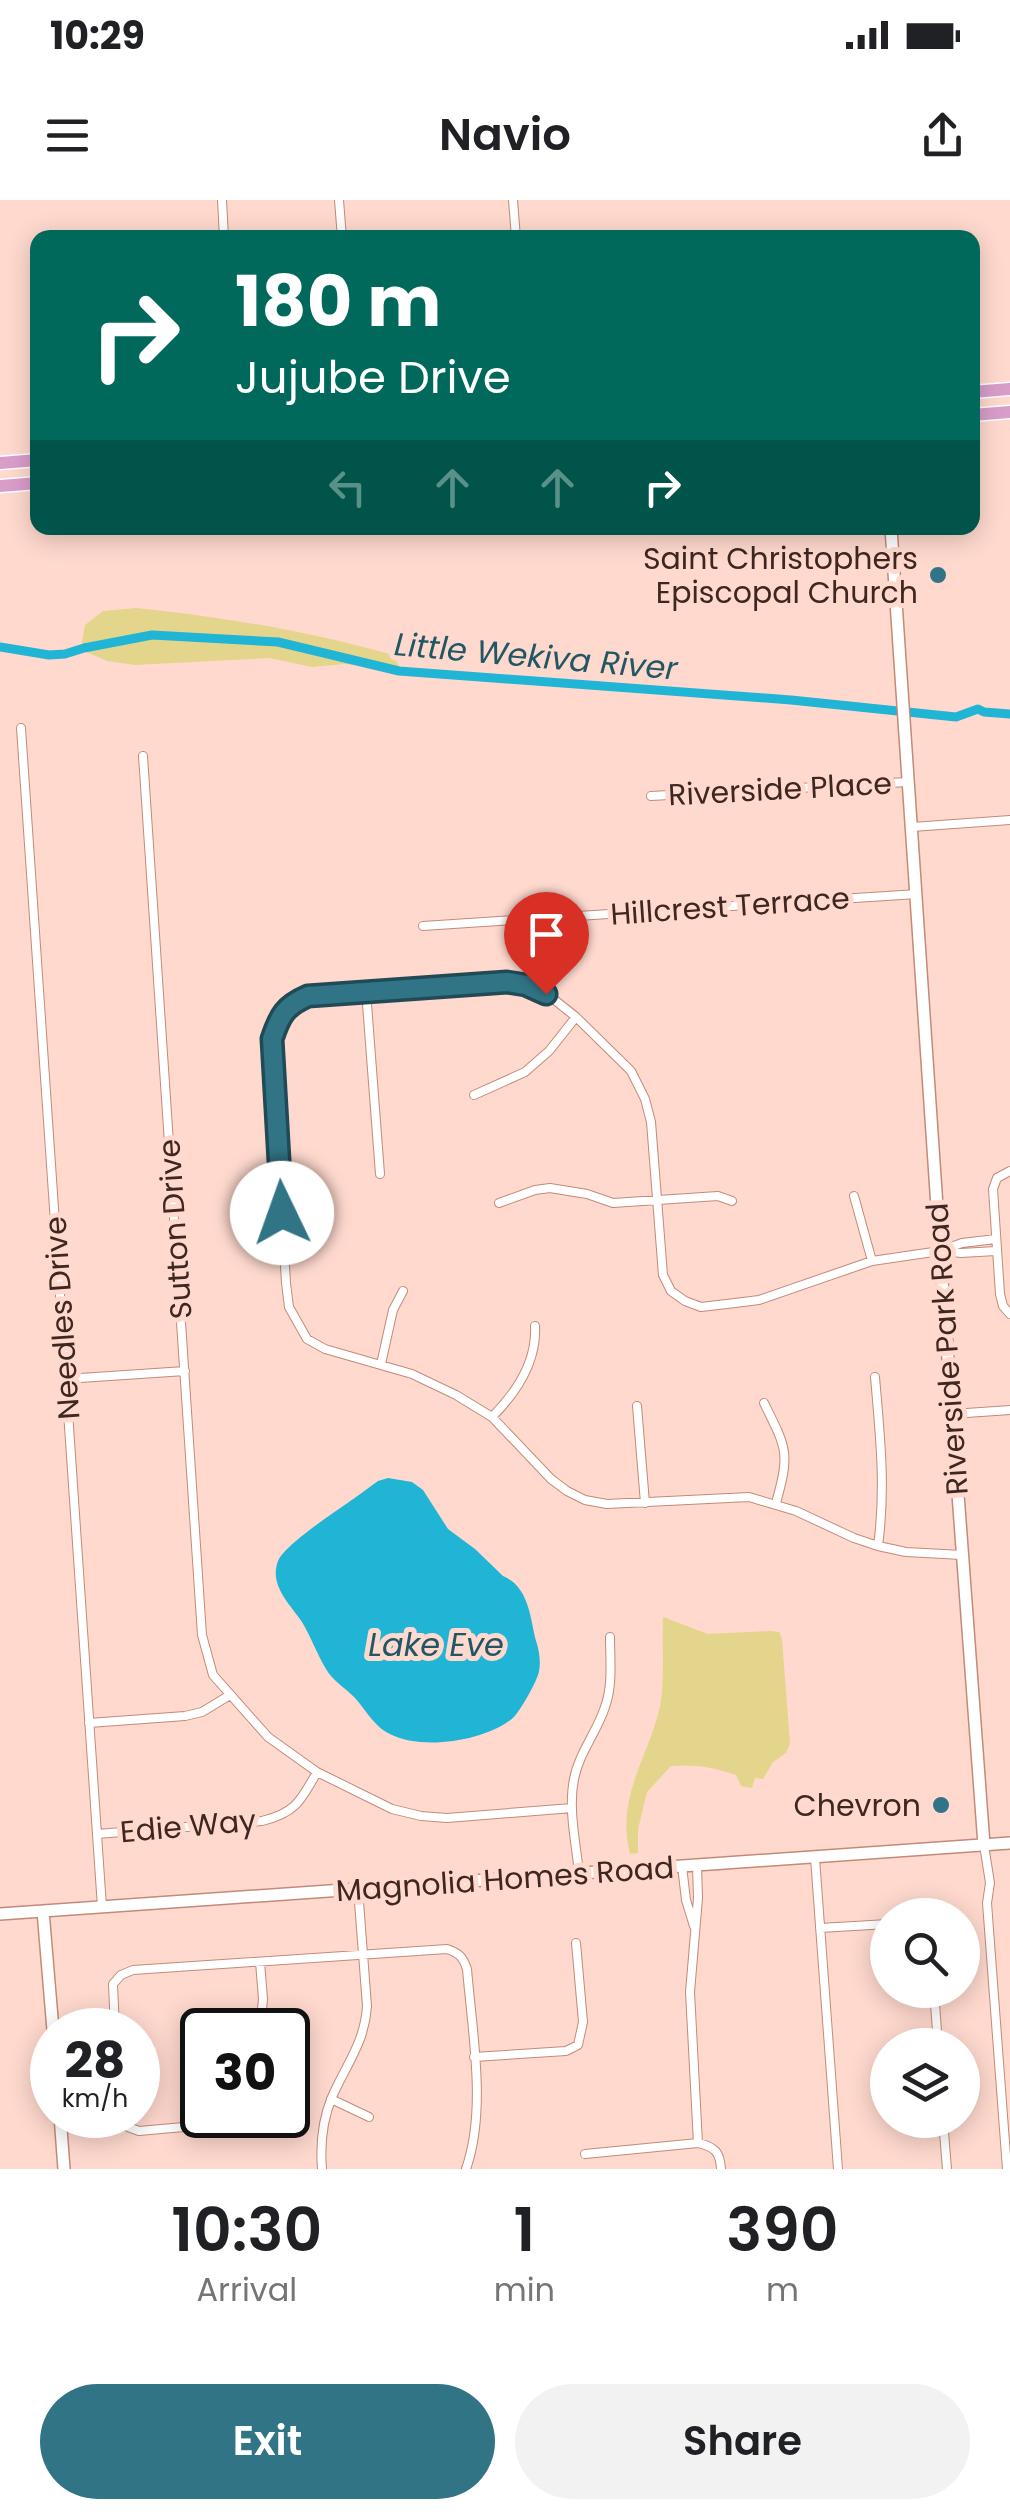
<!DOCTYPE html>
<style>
:root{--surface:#fff;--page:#f2f2f2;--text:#202124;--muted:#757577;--accent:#317485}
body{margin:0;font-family:Poppins,sans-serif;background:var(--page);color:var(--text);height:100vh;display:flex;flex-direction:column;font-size:38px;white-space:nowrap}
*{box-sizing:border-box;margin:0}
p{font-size:32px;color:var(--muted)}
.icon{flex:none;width:55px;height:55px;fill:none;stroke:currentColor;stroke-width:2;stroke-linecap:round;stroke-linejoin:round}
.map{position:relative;height:1969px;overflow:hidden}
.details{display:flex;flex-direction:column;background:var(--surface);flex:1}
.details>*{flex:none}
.guide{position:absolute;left:30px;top:30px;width:950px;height:305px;border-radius:20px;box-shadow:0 5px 25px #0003;background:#00695c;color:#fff;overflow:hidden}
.fabs{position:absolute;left:870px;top:1698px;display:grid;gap:20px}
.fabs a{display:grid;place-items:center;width:110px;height:110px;border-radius:50%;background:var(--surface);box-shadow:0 5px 25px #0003;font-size:50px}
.speed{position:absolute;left:30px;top:1808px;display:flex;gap:20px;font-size:50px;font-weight:700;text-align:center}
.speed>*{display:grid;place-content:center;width:130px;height:130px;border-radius:50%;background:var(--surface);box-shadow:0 5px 25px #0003;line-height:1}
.speed small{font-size:25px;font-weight:400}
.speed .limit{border:5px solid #111;border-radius:15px;background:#fff;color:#111}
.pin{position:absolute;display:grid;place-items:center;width:85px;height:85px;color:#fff;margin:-102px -42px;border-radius:50% 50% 50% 0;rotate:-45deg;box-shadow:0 0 10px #0007}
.pin .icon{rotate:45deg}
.me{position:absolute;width:110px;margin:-55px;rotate:357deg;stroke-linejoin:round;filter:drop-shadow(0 0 8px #0008)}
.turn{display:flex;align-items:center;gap:35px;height:210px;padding:0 40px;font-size:45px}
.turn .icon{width:130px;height:130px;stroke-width:2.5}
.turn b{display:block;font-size:70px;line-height:85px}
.lanes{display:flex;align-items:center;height:95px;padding:0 40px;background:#0003;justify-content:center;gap:50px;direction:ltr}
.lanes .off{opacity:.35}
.eta{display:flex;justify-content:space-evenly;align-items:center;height:170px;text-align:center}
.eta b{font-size:60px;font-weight:600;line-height:70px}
.cta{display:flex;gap:20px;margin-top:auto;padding:20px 40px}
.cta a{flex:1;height:115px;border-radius:60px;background:var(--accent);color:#fff;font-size:40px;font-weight:600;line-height:115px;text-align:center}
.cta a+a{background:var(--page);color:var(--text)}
.status{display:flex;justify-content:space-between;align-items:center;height:70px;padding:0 50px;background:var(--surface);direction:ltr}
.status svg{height:28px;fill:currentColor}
header{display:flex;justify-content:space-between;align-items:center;height:130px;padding:0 40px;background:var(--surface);font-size:45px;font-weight:600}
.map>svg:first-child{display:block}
.green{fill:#e4d58d}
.water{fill:#20b4d5}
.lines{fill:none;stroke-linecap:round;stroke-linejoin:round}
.canal{stroke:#20b4d5;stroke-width:9}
.street-casing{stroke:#c38a78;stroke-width:10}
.secondary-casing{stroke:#c38a78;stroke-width:14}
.primary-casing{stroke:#fff;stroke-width:15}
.street{stroke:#fff;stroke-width:8}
.secondary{stroke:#fff;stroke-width:11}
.primary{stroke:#d99dca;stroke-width:12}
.route-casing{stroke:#204b56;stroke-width:25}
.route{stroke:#317485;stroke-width:18}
.poi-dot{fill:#317485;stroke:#ffd9ce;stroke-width:4}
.labels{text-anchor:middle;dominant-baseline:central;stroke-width:10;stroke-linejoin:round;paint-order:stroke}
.poi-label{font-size:30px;fill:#3e2720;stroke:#ffd9ce;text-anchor:end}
.street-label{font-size:30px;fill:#3e2720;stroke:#ffd9ce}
.water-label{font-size:32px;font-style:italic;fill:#205765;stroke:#ffd9ce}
</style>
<div class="status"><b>10:29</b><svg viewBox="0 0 49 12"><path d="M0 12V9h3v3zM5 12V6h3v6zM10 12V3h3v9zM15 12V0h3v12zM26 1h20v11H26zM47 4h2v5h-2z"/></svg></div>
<header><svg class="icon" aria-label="menu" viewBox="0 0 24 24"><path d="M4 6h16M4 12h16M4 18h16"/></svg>Navio<svg class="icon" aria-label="share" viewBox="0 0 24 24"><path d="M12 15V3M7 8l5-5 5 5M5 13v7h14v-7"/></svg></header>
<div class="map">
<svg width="1010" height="1969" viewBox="0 0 1010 1969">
<rect width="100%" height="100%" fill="#ffd9ce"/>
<path class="green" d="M 136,408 C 223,417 309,431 393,455 L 400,468 L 399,471 L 345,464 L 312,467 L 269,458 L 135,465 L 107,461 L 84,451 L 82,442 L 85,425 L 103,411 Z
M 663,1417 L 708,1434 L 771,1431 L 779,1432 L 782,1439 L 790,1544 L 786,1553 L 773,1562 L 763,1579 L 755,1578 L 752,1588 L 741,1586 L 736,1575 C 713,1567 695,1564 671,1566 L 647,1592 L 638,1629 L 638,1653 L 630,1654 C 616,1599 646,1561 659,1511 C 665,1488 662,1443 663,1417 Z"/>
<path class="water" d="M 388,1278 L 412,1282 L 423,1290 L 448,1329 L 475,1349 L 503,1376 C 529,1387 530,1417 536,1441 C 539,1449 541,1462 539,1471 C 538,1480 520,1511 514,1517 C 487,1541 422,1551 390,1534 C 374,1527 365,1508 353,1496 C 344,1487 332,1480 326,1469 C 317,1454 311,1437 302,1422 C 289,1403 269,1385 278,1361 C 286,1342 348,1304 367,1289 L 378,1281 Z"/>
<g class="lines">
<path class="canal" d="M 0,447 L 49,455 L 65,454 L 84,448 L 152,435 L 278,442 L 399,471 L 791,500 L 956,517 L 978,509 L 984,512 L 1010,514"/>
<g class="street-casing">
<path id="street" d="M 222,0 L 224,38
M 339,0 L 342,38
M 513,0 L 516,38
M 21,528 L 102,1707
M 143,556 L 202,1435 L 213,1475 L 268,1537 L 317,1572 L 392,1609 L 421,1616 L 447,1618 L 572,1608
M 651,596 L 908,582
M 912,627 L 1010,620
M 423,726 L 917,694
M 366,791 L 380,974
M 474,895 L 525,872 L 549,851 L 576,817
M 1010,971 L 997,978 L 993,989 L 1000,1094 L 1003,1106 L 1010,1114
M 854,996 L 872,1061
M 499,1003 L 535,990 L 550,988 L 587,994 L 613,1003 L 718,996 L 732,1001
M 946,1051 L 961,1053 L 996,1051
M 381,1164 L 393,1110 L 403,1091
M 875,1177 C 880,1236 886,1287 878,1346
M 65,1179 L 185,1171
M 764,1203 C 787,1249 790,1253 776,1303
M 637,1206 L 645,1303
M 952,1214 L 1010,1210
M 492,1217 C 517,1192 537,1162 535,1126
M 962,1355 L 906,1352 L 878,1346 L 854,1338 L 796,1311 L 749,1297 L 607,1304 L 585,1300 L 567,1291 L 551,1279 L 492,1217 L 456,1195 L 412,1174 L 325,1149 L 307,1139 L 289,1107 L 286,1083 L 272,839 C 280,815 285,806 308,796 L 507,783 L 526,785 L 546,793 L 576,817 L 631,871 L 645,899 L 651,922 L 663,1075 L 671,1091 L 685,1101 L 701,1107 L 735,1103 L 759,1100 L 872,1061 L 940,1051 L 962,1043 L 996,1039
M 89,1523 L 185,1516 L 202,1512 L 230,1495
M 97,1634 L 262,1621 C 296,1613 301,1600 317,1572
M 984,1645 L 990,1683 L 987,1703 L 1007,1969
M 815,1658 L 838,1969
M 697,1665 L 698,1698 L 690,1792 L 698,1943
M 682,1666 L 686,1700 L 694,1726
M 579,1673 C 576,1643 568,1609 574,1579 C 579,1553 597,1532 605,1507 C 613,1485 610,1460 610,1437
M 820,1728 L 888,1724
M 934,1790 L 938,1845
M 115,1830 L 113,1784 L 121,1775 L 133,1770 L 447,1749 C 459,1753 463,1757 467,1769 C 472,1831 487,1910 466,1969
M 260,1830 L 263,1799 L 260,1762
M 474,1857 L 566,1851 L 578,1845 L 583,1822 L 576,1743
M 331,1899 L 369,1917
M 121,1915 L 128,1927 L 139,1931 L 206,1925 L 214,1923 L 224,1915
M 943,1920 L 947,1969
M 585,1954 L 698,1943 C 715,1947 720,1952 721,1969
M 322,1969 C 320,1944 322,1921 332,1897 C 346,1865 365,1842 367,1806 L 358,1689"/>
</g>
<g class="secondary-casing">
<path id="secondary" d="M 891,328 L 940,1051 L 984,1645
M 43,1711 L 53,1830
M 0,1714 L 1010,1643
M 60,1915 L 64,1969"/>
</g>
<g class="primary-casing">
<path id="primary" d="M 972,192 L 1010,189
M 972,215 L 1010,212
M 0,263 L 38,260
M 0,286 L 38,283"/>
</g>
<use href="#street" class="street"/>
<use href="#secondary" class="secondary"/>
<use href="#primary" class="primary"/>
</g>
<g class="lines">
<g class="route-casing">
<path id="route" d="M 282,1013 L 272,839 C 280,815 285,806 308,796 L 507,782 L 526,785 L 546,794"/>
</g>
<use href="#route" class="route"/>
</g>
<g class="poi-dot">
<circle cx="938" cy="375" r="10"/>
<circle cx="941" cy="1605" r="10"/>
</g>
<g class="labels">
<g class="poi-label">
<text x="918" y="358">Saint Christophers<tspan x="918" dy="34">Episcopal Church</tspan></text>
<text x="921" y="1605">Chevron</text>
</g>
<g class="street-label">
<text transform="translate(780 589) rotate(-3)">Riverside Place</text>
<text transform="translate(730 706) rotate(-4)">Hillcrest Terrace</text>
<text transform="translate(175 1029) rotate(-94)">Sutton Drive</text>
<text transform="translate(62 1118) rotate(-94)">Needles Drive</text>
<text transform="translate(947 1149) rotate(-94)">Riverside Park Road</text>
<text transform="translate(188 1626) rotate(-5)">Edie Way</text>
<text transform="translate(505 1679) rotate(-4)">Magnolia Homes Road</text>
</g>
<g class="water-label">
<text transform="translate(536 456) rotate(5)">Little Wekiva River</text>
<text x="436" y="1444">Lake Eve</text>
</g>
</g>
</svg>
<div class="fabs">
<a><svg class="icon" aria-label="search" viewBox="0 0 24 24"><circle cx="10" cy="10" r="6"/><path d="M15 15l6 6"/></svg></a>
<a><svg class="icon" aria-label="layers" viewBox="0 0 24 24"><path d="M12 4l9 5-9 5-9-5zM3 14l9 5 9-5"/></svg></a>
</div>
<div class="speed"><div>28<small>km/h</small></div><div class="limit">30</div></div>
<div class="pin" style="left:546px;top:794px;background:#d93025"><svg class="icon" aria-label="arrive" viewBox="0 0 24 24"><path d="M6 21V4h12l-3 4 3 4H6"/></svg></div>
<svg class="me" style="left:282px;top:1013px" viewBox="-20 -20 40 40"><circle r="19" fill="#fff"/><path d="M0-13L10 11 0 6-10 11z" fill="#317485"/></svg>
<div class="guide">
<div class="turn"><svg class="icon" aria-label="right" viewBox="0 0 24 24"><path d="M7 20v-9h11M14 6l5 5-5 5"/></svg><div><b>180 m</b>Jujube Drive</div></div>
<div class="lanes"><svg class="icon off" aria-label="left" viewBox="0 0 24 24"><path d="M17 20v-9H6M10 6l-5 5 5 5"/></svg><svg class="icon off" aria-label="ahead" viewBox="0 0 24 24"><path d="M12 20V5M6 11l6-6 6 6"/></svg><svg class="icon off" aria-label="ahead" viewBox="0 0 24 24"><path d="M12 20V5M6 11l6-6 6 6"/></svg><svg class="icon" aria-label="right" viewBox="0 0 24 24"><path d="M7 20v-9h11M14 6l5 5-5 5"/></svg></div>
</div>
</div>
<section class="details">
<div class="eta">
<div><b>10:30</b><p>Arrival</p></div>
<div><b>1</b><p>min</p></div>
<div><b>390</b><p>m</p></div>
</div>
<div class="cta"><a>Exit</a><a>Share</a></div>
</section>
